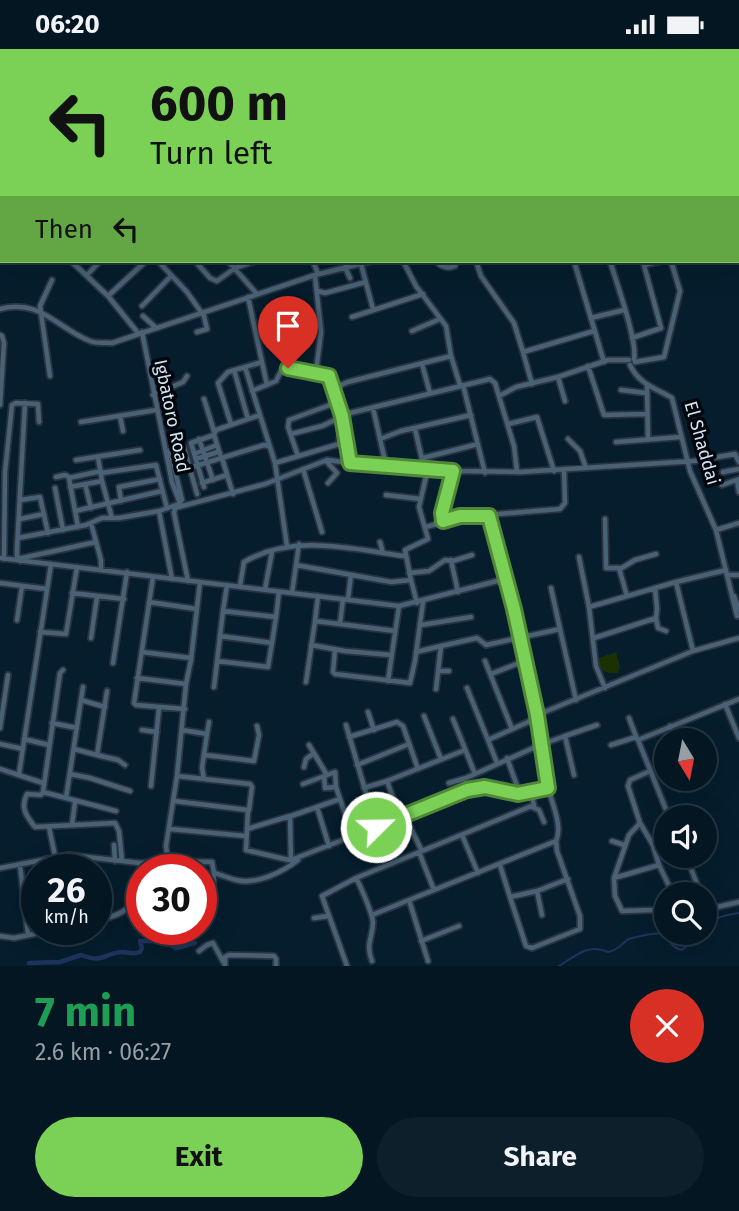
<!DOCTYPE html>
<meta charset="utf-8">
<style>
:root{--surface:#041622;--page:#0d1f2a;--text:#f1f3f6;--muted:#979fa5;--line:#253540;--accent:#7bd156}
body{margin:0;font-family:"Fira Sans",sans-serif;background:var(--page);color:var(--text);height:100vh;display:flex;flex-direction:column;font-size:26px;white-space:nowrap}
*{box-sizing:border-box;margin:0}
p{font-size:23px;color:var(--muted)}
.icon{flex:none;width:38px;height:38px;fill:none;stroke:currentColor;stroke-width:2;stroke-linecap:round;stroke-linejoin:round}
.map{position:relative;height:917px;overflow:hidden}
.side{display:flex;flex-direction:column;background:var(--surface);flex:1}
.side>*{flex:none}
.guide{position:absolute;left:0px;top:0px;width:740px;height:214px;box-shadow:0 7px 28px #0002,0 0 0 2px var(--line);background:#7bd156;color:#111;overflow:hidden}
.needle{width:46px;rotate:170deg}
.controls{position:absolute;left:654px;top:679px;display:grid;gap:14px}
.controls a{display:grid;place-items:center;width:63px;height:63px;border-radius:50%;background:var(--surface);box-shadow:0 7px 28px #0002,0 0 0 2px var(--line);font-size:35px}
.speed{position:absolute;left:21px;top:805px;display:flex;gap:14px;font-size:35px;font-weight:700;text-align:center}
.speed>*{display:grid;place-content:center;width:91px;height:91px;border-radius:50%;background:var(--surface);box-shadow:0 7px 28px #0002,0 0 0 2px var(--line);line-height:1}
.speed small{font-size:18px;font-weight:400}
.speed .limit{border:10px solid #d22;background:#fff;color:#111}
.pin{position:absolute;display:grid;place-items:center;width:60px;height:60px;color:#fff;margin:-72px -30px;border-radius:50% 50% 50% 0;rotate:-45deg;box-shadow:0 0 7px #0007}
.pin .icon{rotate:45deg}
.me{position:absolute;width:77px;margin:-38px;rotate:67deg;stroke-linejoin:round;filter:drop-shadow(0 0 5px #0008)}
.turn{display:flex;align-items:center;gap:24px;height:147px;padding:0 35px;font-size:32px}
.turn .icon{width:91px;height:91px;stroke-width:2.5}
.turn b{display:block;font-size:49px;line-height:60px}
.then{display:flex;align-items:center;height:66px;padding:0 35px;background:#0003;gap:14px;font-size:26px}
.round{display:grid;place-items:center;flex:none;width:74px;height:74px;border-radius:37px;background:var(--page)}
.overview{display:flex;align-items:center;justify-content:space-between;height:119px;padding:0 35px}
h1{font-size:42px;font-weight:700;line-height:52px;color:#1e9e55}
.cta{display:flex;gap:14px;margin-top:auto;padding:14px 35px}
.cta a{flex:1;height:80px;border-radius:42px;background:var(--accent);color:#111;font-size:28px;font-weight:700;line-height:80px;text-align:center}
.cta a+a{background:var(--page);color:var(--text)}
.status{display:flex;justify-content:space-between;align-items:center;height:49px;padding:0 35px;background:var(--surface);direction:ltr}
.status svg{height:19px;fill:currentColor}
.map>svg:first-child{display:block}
.green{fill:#1a3202}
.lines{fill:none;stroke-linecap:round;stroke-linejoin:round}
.stream{stroke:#1e345e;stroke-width:2}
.river{stroke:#1e345e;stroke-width:4.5}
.minor-casing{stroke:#2b3341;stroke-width:8}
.minor{stroke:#486175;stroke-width:4.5}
.route-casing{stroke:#508838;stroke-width:18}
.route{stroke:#7bd156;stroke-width:12}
.labels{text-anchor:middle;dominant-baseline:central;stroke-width:7;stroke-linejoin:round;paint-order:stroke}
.street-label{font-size:18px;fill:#d7e5f1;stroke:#01060d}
</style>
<div class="status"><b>06:20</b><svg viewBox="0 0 49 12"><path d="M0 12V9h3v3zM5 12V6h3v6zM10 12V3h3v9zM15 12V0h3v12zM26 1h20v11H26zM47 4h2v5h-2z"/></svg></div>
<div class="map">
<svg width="739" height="917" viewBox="0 0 739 917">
<rect width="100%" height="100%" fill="#051d2d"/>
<path class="green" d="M 616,603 L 620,618 L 618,624 L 609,624 L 597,619 L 599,609 Z"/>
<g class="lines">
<path class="stream" d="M 705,879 C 714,868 725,866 739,864
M 559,917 C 575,907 589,894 608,903 C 617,901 620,897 627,891 C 629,889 657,883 660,885 C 669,888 670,899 682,901 L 701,884"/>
<path class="river" d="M 29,914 L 60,913 L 81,906 C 106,915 102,904 122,903 C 130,903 132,906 140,903 L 142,899 L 140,892 L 156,892 L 153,888 L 160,889 L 176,899 L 195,894"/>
<g class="minor-casing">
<path id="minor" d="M 2,0 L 6,2
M 189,0 L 191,2
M 320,0 L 321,2
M 519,0 L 526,2
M 722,0 L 723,2
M 57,2 L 57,0
M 117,2 L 118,0
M 184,2 L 186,0
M 238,2 L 238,0
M 476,2 L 477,0
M 502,2 L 502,0
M 552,2 L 552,0
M 613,2 L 613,0
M 639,2 L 639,0
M 738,62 L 739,61
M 0,117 L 2,118
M 738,136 L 739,136
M 0,153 L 2,151
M 738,181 L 739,181
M 738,187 L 739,187
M 738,190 L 739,190
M 0,193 L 2,192
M 71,212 L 108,247 L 138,284
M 158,212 L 187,243 L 201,263
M 195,212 L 210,229 L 217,232 L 235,219 L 256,212
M 228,212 L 257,245
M 313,212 L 318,225
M 403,212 L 416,237 L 446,277 L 451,307
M 436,212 C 441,218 448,220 455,217 L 456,212
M 476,212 L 481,227 L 514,274 L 523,303 L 594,282
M 574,212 L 604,313
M 610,212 C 616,232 638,293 634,310
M 361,215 L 373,260
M 345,218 L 350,229
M 87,226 L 100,212
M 315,227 L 321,283 L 316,323
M 318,242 L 325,244 L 366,233
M 108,247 L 146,212
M 248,248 L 267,336
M 142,257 L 171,227
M 0,260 C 40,249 58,280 90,292 C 97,295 105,293 112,294 L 315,226 L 372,212
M 143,267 L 155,278
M 352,268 L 423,245
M 591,269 L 624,261
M 412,282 L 440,270
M 142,283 L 172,433 L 181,457
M 197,283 L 207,280 L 203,263
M 0,286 L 2,287 L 4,294 L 0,356
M 632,289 L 661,279 L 644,216 L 661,212
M 523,303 L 532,335
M 635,313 L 664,308 L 680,242 L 671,212
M 422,315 L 430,344
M 630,316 C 639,335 655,339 672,349 L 690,422 L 716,481 L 737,567
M 588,317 L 604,366 L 647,365
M 245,318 L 275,414 L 287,497
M 234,321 L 248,370
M 50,327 L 40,257 L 52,231
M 463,336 L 485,424
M 647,337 L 648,391
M 334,339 L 348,333 L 451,307 L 460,336
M 621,341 L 646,344
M 252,342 L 276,332 L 281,322 L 286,319 L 327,325 L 340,357 L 350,414
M 153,346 L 183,333 L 187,327
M 499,347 L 516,338 L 558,328
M 204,350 L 214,382
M 565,352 L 558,328 L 608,311 L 629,311
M 373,359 L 386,416
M 120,367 L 123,382
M 81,373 L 156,361
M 231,375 L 218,334 L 228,323 L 262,313
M 508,375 L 537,368 L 554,422
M 415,380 L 424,419
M 291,385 L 322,377 L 350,364 L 490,330 L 495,334 L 514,397 L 517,423
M 214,386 L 220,405
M 199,390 L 213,431
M 380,390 L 401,382 L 471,366
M 568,390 L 580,402 L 586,419
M 616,393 L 680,388
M 194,405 L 217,396
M 298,407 L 288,378 L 289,371 L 338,353
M 222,409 L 233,445
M 423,409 L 478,395
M 196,410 L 218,403
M 76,411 L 140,401
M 326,412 L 337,424 L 328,434
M 275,414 L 339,395 L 340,383 L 336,369
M 303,420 L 322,483
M 176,423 L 264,396 L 268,397
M 723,423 L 739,420
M 101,424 L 156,416 L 167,459
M 56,428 L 65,426 L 69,428
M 737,431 L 739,443
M 102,432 L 112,469
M 202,434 L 227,426
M 85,435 L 91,459
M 722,436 L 739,430
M 70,438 L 102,432 L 98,408
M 204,438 L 191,394 L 214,386 L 216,381 L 260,366
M 55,439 L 63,481
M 386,446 L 421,450
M 20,451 L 40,448 L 48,484
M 182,451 L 170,401 L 184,398 L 197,445
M 121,452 L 119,438 L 160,430
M 75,462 L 162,442
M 159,462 L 172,530
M 489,467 L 514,560 L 537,666 L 693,602 L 739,589
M 20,470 L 44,465
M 605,470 L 606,519 L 619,519 L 627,547
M 443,472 L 442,464 L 453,422
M 91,474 L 101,511 L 101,521
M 78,478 L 69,429 L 101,422
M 426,478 L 460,468 L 560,460 L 565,454 L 564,420
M 716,481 L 739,474
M 18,489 L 86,476 L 102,469 L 119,469 L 159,462 L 179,455
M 380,493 L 383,504
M 579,508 L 589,558
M 0,509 L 399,557 L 505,530
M 4,510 L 5,423 L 12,356 L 16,354 L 38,355 L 39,373
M 20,510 L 17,507 L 17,499 L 25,354
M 451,511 L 458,543
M 20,512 L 22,509 L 96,493
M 296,516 L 391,533 L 411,531 L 405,501 L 428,490 L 419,458 L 428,419
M 620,520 L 635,511 L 656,505
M 409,524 L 429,522 L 445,511 L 453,512 L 472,506
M 729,526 L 739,526
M 153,528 L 134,654 L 136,656 L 185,660
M 411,531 L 417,554
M 188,532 L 174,464 L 175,459 L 265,435 L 327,411 L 366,416 L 456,422 L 520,423 L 694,412 L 735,405 L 739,413
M 676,533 L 726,521
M 0,534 L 47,540
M 227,536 L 223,562 L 276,568 L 279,543
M 240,537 L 244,513 C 294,484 351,500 404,507
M 265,540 L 272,503
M 72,544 L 124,550
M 292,544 L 299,495
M 318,547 L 315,572 L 340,575
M 734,547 L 739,561
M 343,550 L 340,575 L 395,582
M 348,550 L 351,526
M 149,553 L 197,560
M 656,569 L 658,579 L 666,582
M 17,571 L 22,537
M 421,576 L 471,568
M 560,580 L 576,651
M 40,583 L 66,585 L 77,518
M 220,587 L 272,594 L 276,568
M 91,589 L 97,548
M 594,589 L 656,569 L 657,560 L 655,539
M 311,596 L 345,602 L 391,606
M 335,601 L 333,623 L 335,625 L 410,634 L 415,612 L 423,553
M 142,603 L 191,609
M 416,603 L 441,597
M 217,612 L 268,618 L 272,594
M 485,612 L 512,680
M 113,614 L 127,523
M 438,622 L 449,622
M 491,625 L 524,612
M 137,629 L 186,635
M 388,632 L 399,557
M 306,633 L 315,572
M 214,638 L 223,562
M 467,639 L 488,691
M 605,639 L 596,617 L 589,558 L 676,533 L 693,602
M 436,640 L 441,597 L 477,589 L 486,596 L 560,580 L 551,539
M 81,651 L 105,658
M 725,655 L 739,689
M 368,663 L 374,681
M 424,667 L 441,710
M 629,669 L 637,690
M 453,670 L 475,725
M 52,674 L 77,679
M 670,677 L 676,691
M 0,679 L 8,626
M 142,681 L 157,683
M 182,681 L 207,685 L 202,719 L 204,730
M 207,685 L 209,673
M 565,687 L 597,676
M 349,688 L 397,673 L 403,677 L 418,720
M 24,690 L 49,696
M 0,695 L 23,700
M 309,696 L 327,726
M 611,696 L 636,688
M 74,700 L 97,706 L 107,642
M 97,706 L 118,711 L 125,716
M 205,706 L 254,712 L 259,686 L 257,677
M 507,709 L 520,745
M 497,714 L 488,691 L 528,673 L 537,666 L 540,696 L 565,687 L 574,726
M 357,716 L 409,695
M 304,718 L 306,710 L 314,704
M 0,720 L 43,734
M 650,722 L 630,731 L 628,737 L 640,774 L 653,796 L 659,816 L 673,845
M 19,725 L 51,515
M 70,725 L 90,729 L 130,742
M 177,727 L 250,735 L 252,738 L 249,761
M 324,727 L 325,739 L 336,738
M 387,732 L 465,701
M 449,734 L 466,729 L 540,696 L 548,739
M 303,735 L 335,723 L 336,738 L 353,788
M 151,737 L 159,659
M 364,739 L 387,732 L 400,768 L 376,778
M 43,743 L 60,624 L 63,621
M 66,749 L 83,638
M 174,752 L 248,761 L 247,780 L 290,767 L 291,811 L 376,778 L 346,676
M 317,758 L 329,797
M 532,758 L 539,761 L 544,773
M 116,762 L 43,743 L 41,746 L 27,745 C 20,758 26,767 35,778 L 115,774 L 119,782 L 122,812
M 406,765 L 476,739 L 518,745 L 531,744
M 404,766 L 422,802
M 291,767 L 340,750
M 669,768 L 638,691 L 739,650
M 72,776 L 75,753
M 49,778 L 55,807
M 170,780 L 246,787
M 247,780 L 246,801 L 289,811
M 462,786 L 478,824
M 612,792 L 624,796
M 114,796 L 115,812
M 419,803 L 434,841
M 686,807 L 701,845
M 168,812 L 166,797 L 177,727 L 186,635 L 191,611 L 200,533
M 20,816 L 28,886
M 500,816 L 510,848
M 659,816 L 614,829 L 615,847 L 622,862 L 653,861 L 667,857
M 0,819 L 69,806 L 140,814 L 168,812 L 212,813 L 214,824 L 211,862 L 201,865
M 214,824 C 222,826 228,829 236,831 C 256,836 283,823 298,811
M 614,829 L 629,786 L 640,774
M 201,839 L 213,840
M 135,853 L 142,861
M 705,853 L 713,859 L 739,853
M 372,866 L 409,851
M 542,866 L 537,842 L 568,830
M 314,869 L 328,867
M 96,872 C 134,863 140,853 140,814
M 0,887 L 14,889 L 58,880
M 421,892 L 459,877
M 199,902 L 207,896 L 213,894 L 224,914
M 372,912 C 365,894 373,889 373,873 C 372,864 361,838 356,829 L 534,756 L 531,744 L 548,739 C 552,754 563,778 556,792
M 428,912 L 409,851 L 556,792 L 557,802 L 580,867 L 580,880 L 532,899 L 526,897 L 510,848 L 537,842
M 225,917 L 225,908 L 229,906 L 274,907 L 276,910 L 276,917
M 347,917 L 322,847 L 356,829"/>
</g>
<use href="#minor" class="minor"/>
</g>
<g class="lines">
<g class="route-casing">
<path id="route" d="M 288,319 L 329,327 L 342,367 L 350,414 L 453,422 L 442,464 L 443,472 L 460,467 L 489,467 L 514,560 L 537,666 L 548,739 L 518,745 L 485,738 L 467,741 L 376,778"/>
</g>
<use href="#route" class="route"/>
</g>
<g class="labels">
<g class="street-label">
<text transform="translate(172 367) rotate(78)">Igbatoro Road</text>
<text transform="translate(702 394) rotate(74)">El Shaddai</text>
</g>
</g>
</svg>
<div class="controls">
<a><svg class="needle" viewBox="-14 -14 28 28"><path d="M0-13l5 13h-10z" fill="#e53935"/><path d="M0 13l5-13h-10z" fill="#979fa5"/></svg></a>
<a><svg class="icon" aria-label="sound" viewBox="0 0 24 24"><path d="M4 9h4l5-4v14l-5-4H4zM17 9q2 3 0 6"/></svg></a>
<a><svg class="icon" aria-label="search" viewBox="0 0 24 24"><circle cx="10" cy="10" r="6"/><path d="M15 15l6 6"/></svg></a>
</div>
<div class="speed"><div>26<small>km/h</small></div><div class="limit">30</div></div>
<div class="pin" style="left:288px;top:319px;background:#d93025"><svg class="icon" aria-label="arrive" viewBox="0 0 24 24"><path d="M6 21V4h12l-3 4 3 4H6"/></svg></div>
<svg class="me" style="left:376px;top:778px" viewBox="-20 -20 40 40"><circle r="17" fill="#7bd156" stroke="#fff" stroke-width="3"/><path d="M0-11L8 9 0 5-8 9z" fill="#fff"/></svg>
<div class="guide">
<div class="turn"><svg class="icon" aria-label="left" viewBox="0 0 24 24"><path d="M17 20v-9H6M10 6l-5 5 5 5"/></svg><div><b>600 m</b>Turn left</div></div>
<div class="then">Then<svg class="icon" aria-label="left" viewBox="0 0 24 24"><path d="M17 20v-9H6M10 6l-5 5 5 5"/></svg></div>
</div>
</div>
<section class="side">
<div class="overview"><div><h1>7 min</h1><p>2.6 km · 06:27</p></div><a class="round" style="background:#d93025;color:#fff"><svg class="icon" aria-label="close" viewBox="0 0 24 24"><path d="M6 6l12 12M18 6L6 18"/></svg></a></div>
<div class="cta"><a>Exit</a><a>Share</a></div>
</section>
